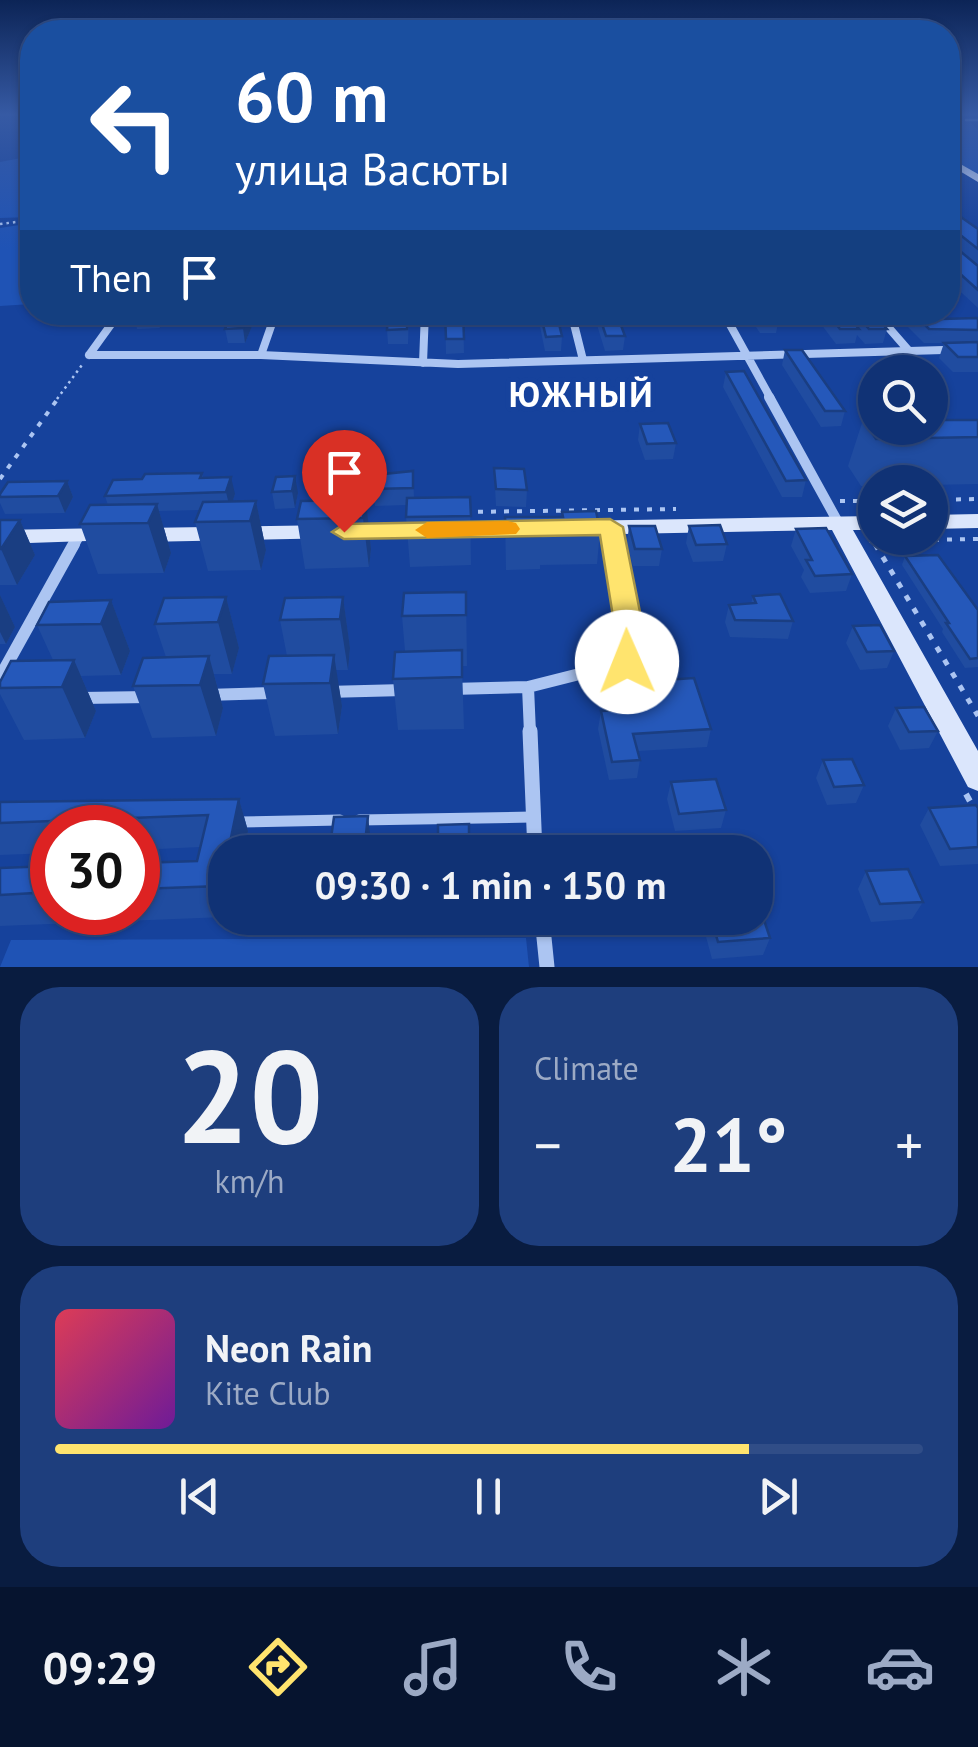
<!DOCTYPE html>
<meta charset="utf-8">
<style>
:root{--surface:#103275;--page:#1e3e7d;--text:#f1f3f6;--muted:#9caac5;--line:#304d87;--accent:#ffe46e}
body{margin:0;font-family:"PT Sans",sans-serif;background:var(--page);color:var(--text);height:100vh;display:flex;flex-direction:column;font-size:38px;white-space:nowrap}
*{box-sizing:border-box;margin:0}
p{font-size:32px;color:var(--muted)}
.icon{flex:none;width:55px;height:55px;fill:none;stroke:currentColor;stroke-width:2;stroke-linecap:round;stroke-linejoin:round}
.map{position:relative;height:967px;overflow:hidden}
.drawer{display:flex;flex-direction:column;gap:20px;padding:20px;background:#091c40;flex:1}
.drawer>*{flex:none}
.top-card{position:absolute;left:20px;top:20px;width:940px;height:305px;border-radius:40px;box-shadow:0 2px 8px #0004,0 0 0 2px var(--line);background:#1a4fa0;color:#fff;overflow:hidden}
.tools{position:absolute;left:858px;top:355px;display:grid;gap:20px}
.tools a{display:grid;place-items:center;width:90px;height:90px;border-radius:50%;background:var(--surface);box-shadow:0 2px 8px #0004,0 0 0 2px var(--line);font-size:50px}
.speed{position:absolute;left:30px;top:805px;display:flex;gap:20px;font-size:50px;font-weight:700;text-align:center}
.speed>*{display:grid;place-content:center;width:130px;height:130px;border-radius:50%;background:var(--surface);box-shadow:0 2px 8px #0004,0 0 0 2px var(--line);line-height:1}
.speed .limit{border:15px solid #d22;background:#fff;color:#111}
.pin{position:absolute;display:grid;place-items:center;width:85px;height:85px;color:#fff;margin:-102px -42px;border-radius:50% 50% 50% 0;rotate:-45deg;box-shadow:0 0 10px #0007}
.pin .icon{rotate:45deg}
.me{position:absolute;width:110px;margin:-55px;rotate:359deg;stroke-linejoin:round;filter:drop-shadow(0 0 8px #0008)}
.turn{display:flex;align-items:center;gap:35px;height:210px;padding:0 50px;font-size:45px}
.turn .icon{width:130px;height:130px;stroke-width:2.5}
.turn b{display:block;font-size:70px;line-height:85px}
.then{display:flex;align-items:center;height:95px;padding:0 50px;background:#0003;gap:20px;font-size:38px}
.big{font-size:75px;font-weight:700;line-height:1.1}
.drawer .tile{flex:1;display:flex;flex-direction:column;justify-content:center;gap:15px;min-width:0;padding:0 35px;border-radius:40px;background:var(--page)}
.drawer .dial{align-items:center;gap:0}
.dial b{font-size:130px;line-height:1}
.song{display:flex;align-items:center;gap:30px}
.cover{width:120px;height:120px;border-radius:15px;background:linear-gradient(135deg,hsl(350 70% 55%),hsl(280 70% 35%))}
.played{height:10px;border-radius:5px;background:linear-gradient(90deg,var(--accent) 80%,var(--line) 80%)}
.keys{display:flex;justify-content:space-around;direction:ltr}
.heat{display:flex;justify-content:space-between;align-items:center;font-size:55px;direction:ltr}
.drawer .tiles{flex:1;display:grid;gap:20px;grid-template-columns:1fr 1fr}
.tile:last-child{grid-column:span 2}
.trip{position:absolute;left:208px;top:835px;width:565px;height:100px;border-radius:40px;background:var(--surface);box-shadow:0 2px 8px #0004,0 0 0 2px var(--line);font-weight:700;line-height:100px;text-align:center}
.dock{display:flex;height:160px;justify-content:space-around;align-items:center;background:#06142f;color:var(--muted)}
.dock .icon{width:70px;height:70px}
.dock .on{color:var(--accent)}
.dock b{font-size:45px;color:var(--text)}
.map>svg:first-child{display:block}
.green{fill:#1f53b5}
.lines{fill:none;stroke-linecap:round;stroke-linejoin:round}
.stream{stroke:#9fbef5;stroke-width:2.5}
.path-far3{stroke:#acc5f2;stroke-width:2.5;stroke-dasharray:2.5 4;stroke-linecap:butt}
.path-far2{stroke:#acc5f2;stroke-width:4;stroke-dasharray:5 8;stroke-linecap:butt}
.path-far1{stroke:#acc5f2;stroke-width:5;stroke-dasharray:6 9;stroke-linecap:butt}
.path{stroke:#acc5f2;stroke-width:6;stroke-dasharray:8 11;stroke-linecap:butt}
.lane{stroke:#acc5f2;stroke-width:11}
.street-far3{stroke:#acc5f2;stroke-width:8}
.street-far2{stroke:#acc5f2;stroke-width:10}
.street-far1{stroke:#acc5f2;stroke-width:12}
.street{stroke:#acc5f2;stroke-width:15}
.secondary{fill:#dbe6fc;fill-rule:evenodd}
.wall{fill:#204ca0}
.shaded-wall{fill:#1a3e82}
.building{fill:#2558ba;stroke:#1a3e82;stroke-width:2.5}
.route{fill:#ffe46e;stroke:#a69448;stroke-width:2.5}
.slow{fill:#f59e0b}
.labels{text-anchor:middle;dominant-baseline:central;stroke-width:10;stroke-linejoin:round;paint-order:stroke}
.district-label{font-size:35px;font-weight:bold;letter-spacing:2.5px;fill:#fff;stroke:#16429c}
</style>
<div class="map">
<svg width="978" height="967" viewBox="0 0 978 967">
<rect width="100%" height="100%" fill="#16429c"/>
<!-- green -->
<path class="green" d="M948 116 967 119 978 130V176L948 157Z
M32 156V217L0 218V162Z
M32 223V304L0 306V228Z
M526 938 529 967H0L11 940Z"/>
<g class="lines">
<!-- stream -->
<path class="stream" d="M966 120H978"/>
<!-- path-far3 -->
<path class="path-far3" d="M0 224 32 220
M57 399 82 365"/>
<!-- path-far2 -->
<path class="path-far2" d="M0 479 59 397
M930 500 978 499
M840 501H875
M465 512 676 509
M869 541 978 539"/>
<!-- path-far1 -->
<path class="path-far1" d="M875 544 978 716"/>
<!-- path -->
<path class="path" d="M966 794 978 816"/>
<!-- lane -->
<path class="lane" d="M359 820 532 817
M239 822 340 820"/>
<!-- street-far3 -->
<path class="street-far3" d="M571 312 583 360
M723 312 771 399
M875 312 909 351
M89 355H261L458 364 978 349
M89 355 120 312
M261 355 276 312
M423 363 425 312"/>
<!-- street-far2 -->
<path class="street-far2" d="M769 397 839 524
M611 527 614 547
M73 547 79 536"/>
<!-- street-far1 -->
<path class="street-far1" d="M0 677 74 544
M528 687 530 733
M451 689 528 687 627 662 631 641 614 544
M326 692 404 690
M206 695 274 693
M81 698 149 697"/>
<!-- street -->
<path class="street" d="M530 731 535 852
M542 918 547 967"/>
<!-- secondary -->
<path class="secondary" d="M948 157 978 174V182L948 164Z
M978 514V528L930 529V515Z
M875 516V530H853L978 751V791L968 787 832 530 572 535 561 528 572 521Z
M533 522 544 529 541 534 142 542 131 535 142 528Z
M108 528 119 535 116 540 0 544V530Z"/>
</g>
<!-- wall -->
<path class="wall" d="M948 208 978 229V308L948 280Z
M135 312H168L160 328 137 329 133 315Z
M232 312H258L245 343H228L225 329Z
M309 312H334L331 324H311Z
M409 312 408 344H388L387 330Z
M445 312H463L464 353 446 354Z
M537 312H556L562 336 561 351H545Z
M593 312H616L625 336 623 350 605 351Z
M685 312H707L706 318H688Z
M746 312H775L779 319 776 333H760Z
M812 312H845L855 325 858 316 887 329 883 343 865 344 857 335 855 343 836 344Z
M893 312H934L941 319 978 318V372H953L939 358 944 343H924Z
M785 350 845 411 841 426 821 427 782 365Z
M726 372 806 480 802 497H782L723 387Z
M863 420H978V484L930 485V482H875V486H861L848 466Z
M640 424 676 443 673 459 645 460 638 440Z
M369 466 370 482 368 502H366L371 549 369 567 305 569 297 519 347 500 345 486Z
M494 468 527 490 526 507 496 506Z
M413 471 414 498 470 497 471 565 410 567 406 517 407 505 375 506 373 489Z
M202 473 203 478 235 494 232 502 256 501 266 550 261 570 208 571 195 522 200 510 159 511 171 553 164 573 98 574 80 524 108 505 105 496 142 479Z
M276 477 298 493 295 508 275 509 272 492Z
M67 481 73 497 65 513 5 514 0 503V494Z
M562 512 600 531 597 564 540 565V569L506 570 505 517H562Z
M0 520H20L35 555 17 585H0Z
M629 526 662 549 659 566H633L627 543Z
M689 526 727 544 723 561 693 562 686 543Z
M796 529 852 574 846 591 810 593 801 577 804 570 791 546Z
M905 556 978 610V667L965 668 942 632 943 629 902 565Z
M466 592 467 666H462L464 729 398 730 393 679 405 651 402 616Z
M0 595 15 627 6 644H0Z
M753 596 793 621 788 639 730 637 725 622 729 605 751 604Z
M226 597 239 648 232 674H214L223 708 216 736 152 738 133 686 166 657 155 624Z
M343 597 350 648 348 670H336L342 706 338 734 275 736 263 684 287 656 280 620Z
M111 600 130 651 121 675 81 676 96 711 85 738 24 740 0 694V682L53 660 37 625Z
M853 626 894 651 887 668 860 670 846 643Z
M635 682 711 729 707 747 638 751 640 760 637 778 609 780 598 729 601 711 634 709 632 700Z
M896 708 938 731 929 748 900 750 888 726Z
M823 760 864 785 856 803 827 805 816 778Z
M671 782 726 810 721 828 675 831 667 799Z
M239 799 248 831 244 852H225V917L0 926V868L52 866V912H138V863L197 861 200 847 138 850V828H52V853L0 855V802Z
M929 808H978V864L940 866 920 825Z
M866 871 923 902 912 919 871 922 858 889Z
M701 918H755L770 938 763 955 712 959Z"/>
<!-- shaded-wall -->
<path class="shaded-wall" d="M954 230 950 243H948V232Z
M157 312H168L160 328 156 313Z
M249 312H258L245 343 243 328Z
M369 466 370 482 368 502 367 485Z
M295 476 298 493 295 508 292 491Z
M231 477 235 494 230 509 226 492Z
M67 481 73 497 65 513 58 496Z
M366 500 371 549 369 567 363 518Z
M256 501 266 550 261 570 250 521Z
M157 504 171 553 164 573 148 523Z
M20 520 35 555 17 585 1 549Z
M0 595 15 627 6 644 0 632Z
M226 597 239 648 232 674 218 622Z
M343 597 350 648 348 670 340 619Z
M111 600 130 651 121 675 101 624Z
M334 655 342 706 338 734 330 683Z
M209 656 223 708 216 736 200 685Z
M74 660 96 711 85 738 62 687Z
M239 799 248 831 244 852H228Z
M368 816 370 834 369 852H364Z
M225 865V898L221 886Z"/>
<!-- building -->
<path class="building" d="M948 208 978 229V249L954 230 948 232Z
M948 241 978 266V290L948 263Z
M135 312H157L133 315Z
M232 312H249L243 328 225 329Z
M388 312H408L407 329 387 330Z
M445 312H463L464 339H446Z
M540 312H556L562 336 546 337Z
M598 312H616L625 336H606Z
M758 312H775L779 319H763Z
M827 312H845L859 329H840Z
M912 312H934L941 319 978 318V330L929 329Z
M858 316H876L887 329H869Z
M978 342V357H958L944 343Z
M785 350H802L845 411H825Z
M744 371 806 480 786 481 726 372Z
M863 420H875V428H930V420H978V437L876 439Z
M668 423 676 443 647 444 640 424Z
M348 466H369L367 485 345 486Z
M494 468 524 469 527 490 496 489Z
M413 471V488L373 489 374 475Z
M202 473 200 478 231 477 226 492 105 496 113 480 142 479 145 474Z
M295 476 292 491 272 492 276 477Z
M67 481 58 496 0 497V494L8 482Z
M470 497 471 516 406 517 407 498Z
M366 500 363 518 297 519 301 501Z
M256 501 250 521 195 522 203 502Z
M157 504 148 523 80 524 90 505Z
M596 511 600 531 541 532V536L506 537 505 517H563L562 512Z
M0 520H20L1 549H0Z
M720 525 727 544 696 545 689 526Z
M629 526H655L662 549H635Z
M826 528 852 574 815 576 806 560H812L796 529Z
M938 555 978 610V658L970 659 946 623H949L905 556Z
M466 592V615L402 616 404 593Z
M780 594 793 621 735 620 729 605 756 603 753 596Z
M226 597 218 622 155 624 164 598Z
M343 597 340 619 280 620 285 598Z
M111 600 101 624 37 625 49 602Z
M880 625 894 651 867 652 853 626Z
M462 650V677L393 679 395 652Z
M334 655 330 683 263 684 269 656Z
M209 656 200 685 133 686 143 658Z
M74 660 62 687 0 688V682L11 661Z
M694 678 711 729 633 734 640 760 612 762 601 711 642 709 635 682Z
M924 707 938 731 909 732 896 708Z
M852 759 864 785 834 787 823 760Z
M716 779 726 810 679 814 671 782Z
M239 799 228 852H225V865L221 886 138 889V863L197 861 208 815 0 823V802Z
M976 805 978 808V847L950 849 929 808Z
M368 816 364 852H329L334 817Z
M469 824V852H438V825Z
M620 836 624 852H571L569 839Z
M52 866V892L0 895V868Z
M908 869 923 902 880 904 866 871Z
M755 893 770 938 718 942 711 918H755Z"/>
<!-- sky -->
<linearGradient id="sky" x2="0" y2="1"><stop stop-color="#0c2456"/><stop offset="0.46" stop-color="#365aa4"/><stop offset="1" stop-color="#365aa4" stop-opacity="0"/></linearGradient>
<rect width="978" height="249" fill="url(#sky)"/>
<!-- route -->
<path class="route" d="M610 519 623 527 646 642 638 670 627 674 617 670 613 662 617 642 600 535 344 539 332 532 344 524Z"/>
<!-- slow -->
<path class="slow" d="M508 521 516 523 520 529 516 534 427 538 415 530 427 522Z"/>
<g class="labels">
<!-- district labels -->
<g class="district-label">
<text x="582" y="394">ЮЖНЫЙ</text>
</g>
</g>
</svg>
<div class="tools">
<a><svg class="icon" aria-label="search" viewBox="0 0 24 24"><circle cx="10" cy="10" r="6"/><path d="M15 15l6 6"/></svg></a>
<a><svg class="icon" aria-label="layers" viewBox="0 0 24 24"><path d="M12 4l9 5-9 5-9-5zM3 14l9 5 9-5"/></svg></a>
</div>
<div class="speed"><div class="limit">30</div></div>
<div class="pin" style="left:344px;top:532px;background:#d93025"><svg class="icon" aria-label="arrive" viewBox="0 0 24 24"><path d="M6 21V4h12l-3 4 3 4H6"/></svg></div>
<svg class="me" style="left:627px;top:662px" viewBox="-20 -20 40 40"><circle r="19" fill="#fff"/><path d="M0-13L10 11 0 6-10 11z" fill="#ffe46e"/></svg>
<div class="trip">09:30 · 1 min · 150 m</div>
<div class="top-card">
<div class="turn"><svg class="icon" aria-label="left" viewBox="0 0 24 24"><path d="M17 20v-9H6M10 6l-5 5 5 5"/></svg><div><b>60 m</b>улица Васюты</div></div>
<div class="then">Then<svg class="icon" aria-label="arrive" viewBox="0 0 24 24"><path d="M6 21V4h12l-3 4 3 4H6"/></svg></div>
</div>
</div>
<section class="drawer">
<div class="tiles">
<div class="tile dial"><b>20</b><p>km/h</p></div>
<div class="tile"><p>Climate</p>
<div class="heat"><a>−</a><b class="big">21°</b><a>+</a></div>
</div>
<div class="tile">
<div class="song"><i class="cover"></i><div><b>Neon Rain</b><p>Kite Club</p></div></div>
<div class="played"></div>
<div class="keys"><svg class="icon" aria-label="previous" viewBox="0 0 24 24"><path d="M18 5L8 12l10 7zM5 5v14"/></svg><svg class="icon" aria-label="pause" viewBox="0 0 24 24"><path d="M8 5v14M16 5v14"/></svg><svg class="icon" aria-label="next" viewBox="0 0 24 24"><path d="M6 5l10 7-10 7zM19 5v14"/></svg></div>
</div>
</div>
</section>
<nav class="dock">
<b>09:29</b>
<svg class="icon on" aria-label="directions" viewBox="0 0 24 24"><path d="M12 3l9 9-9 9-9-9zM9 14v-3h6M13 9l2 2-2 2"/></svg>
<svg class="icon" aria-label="music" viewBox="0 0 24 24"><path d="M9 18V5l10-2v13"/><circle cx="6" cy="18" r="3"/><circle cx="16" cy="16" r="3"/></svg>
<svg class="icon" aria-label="phone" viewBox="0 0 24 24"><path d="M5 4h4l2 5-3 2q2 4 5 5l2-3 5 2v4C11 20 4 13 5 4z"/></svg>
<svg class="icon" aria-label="climate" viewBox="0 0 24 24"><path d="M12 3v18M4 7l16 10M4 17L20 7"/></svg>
<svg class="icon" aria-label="car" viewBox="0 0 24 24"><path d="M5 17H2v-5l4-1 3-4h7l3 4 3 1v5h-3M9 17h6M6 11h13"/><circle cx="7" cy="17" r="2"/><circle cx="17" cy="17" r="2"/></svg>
</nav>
